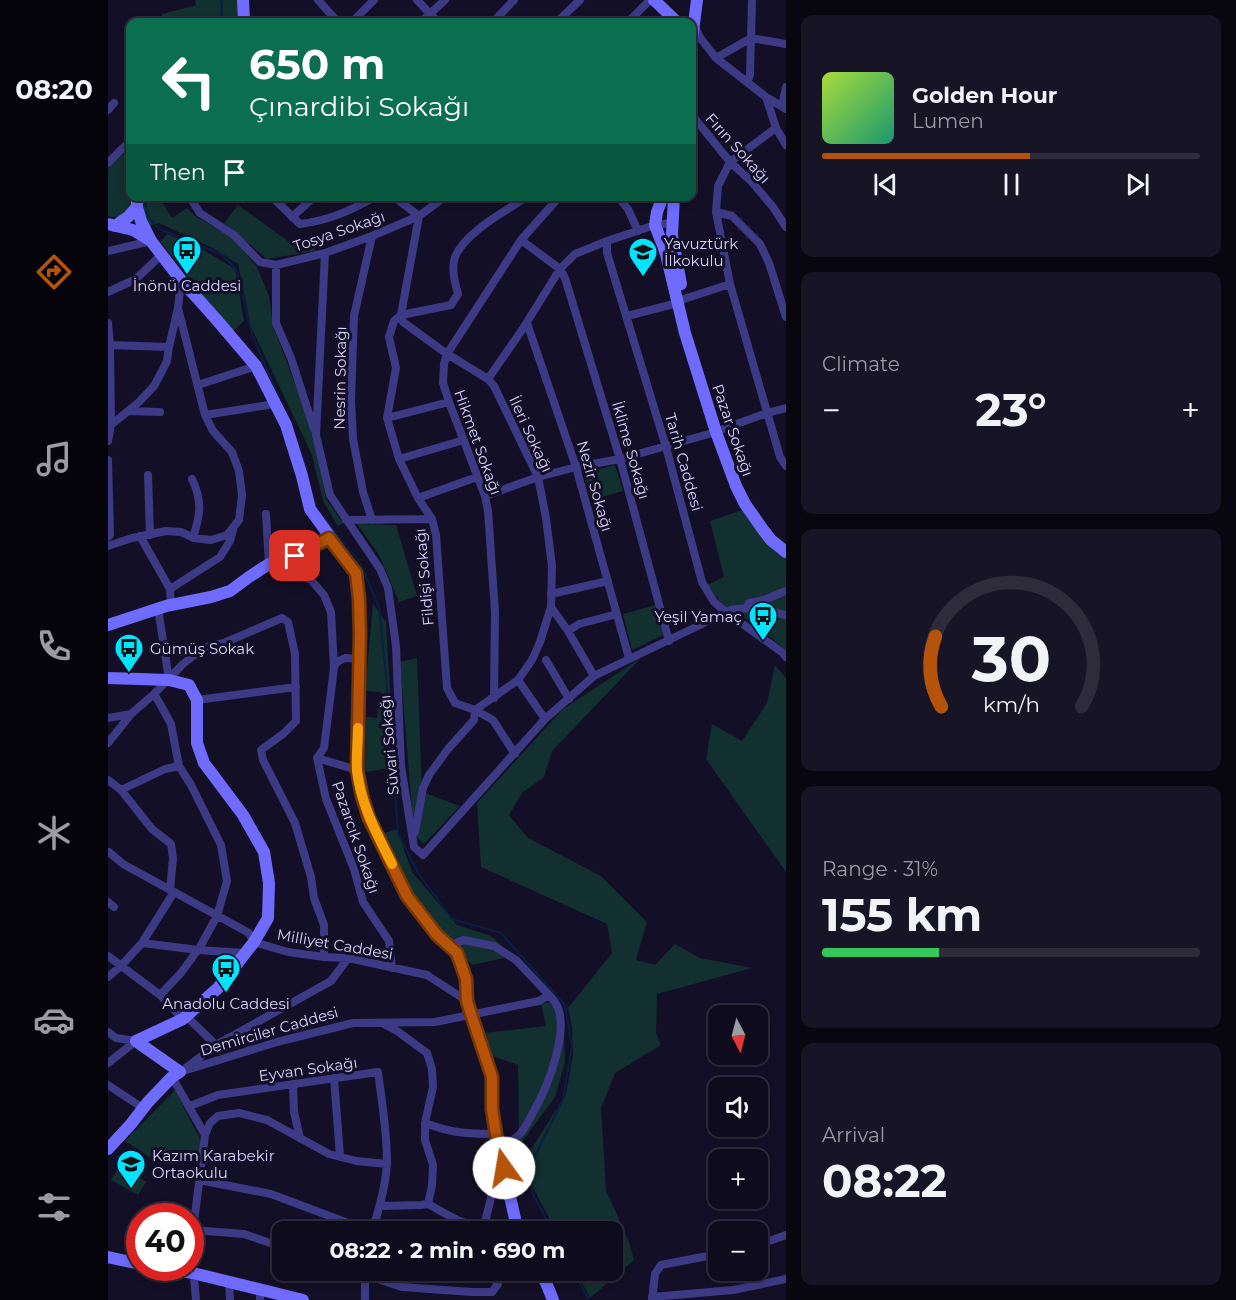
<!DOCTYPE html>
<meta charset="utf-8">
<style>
:root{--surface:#0e0b1c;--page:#171425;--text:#f1f3f6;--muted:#9b9ba3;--line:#2e2b3b;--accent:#b45309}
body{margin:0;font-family:Montserrat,sans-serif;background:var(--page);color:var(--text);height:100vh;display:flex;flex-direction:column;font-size:22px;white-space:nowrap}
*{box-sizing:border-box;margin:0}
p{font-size:20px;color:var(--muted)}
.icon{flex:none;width:33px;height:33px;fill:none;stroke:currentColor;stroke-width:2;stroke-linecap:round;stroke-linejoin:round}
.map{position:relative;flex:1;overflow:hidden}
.drawer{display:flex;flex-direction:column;gap:15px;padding:15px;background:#08060f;width:450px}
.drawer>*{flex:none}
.top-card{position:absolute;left:18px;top:18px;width:570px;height:183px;border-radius:12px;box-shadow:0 3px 9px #0003,0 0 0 2px var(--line);background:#0b6e4f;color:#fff;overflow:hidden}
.needle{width:39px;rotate:173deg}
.fabs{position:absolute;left:600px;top:1005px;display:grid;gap:12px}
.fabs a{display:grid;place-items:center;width:60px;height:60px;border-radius:12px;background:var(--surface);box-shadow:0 3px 9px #0003,0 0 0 2px var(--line);font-size:30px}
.speed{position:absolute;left:18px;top:1203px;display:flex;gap:12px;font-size:30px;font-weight:700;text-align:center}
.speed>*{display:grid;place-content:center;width:78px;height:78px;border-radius:50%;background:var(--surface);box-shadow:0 3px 9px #0003,0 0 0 2px var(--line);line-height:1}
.speed .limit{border:9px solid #d22;background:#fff;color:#111}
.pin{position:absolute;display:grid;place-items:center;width:51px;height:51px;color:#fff;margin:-26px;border-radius:12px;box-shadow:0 3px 9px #0006}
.me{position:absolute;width:66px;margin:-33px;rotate:347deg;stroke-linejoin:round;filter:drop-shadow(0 0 4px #0008)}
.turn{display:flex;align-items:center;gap:21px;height:126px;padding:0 24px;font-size:27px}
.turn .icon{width:78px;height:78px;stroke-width:2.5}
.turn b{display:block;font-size:42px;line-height:51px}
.then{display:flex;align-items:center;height:57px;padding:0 24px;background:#0003;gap:12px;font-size:22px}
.big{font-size:45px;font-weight:700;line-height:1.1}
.drawer .card{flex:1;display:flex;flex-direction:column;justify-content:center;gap:9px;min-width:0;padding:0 21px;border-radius:12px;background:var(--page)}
.drawer .dial{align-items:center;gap:0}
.dial svg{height:156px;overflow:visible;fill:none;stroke:var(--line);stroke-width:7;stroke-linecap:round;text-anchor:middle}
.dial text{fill:var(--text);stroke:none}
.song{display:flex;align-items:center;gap:18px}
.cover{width:72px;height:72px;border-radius:9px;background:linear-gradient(135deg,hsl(80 70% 55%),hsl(160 70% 35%))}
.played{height:6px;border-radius:3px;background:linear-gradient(90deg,var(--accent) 55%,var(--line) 55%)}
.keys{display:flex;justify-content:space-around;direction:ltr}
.heat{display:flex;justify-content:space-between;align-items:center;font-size:33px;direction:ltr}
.charge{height:9px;border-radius:4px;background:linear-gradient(90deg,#34c759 31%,var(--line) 0)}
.trip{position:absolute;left:164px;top:1221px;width:351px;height:60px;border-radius:12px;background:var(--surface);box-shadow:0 3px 9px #0003,0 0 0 2px var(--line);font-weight:700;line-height:60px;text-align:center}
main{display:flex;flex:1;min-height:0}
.menu{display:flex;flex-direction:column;width:108px;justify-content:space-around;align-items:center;background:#06040b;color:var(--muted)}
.menu .icon{width:42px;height:42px}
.menu .current{color:var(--accent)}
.menu b{font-size:27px;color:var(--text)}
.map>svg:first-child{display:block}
.green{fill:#12302f}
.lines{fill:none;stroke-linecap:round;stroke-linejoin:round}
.stream{stroke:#0a1f44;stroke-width:2}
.street{stroke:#3d3a85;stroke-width:8}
.secondary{stroke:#6f6bff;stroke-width:12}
.route-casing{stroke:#753606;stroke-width:15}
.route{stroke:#b45309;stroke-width:10}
.slow{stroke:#f59e0b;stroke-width:10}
.labels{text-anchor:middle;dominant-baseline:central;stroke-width:6;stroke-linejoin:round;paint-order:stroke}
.street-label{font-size:15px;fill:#d9d4ff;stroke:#130f26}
.poi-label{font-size:15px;fill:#d9d4ff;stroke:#130f26;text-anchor:start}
</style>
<main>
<nav class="menu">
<b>08:20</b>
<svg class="icon current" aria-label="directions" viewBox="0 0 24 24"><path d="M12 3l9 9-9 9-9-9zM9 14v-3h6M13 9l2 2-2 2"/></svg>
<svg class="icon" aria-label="music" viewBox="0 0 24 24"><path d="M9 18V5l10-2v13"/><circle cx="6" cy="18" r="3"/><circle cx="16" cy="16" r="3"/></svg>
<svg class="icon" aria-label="phone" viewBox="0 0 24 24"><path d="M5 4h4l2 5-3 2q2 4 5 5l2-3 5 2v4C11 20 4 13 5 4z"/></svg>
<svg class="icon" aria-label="climate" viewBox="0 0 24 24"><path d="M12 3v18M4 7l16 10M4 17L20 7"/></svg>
<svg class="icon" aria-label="car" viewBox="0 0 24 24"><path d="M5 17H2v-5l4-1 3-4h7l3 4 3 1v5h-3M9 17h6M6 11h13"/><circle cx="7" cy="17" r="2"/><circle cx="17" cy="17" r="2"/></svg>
<svg class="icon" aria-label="filters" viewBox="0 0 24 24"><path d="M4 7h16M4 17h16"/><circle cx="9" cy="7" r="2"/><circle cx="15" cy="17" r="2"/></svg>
</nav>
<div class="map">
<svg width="678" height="1300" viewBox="0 0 678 1300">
<rect width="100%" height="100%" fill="#130f26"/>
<!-- green -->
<path class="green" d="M87 0H130L132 22H54V14L88 5Z
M22 148V196L25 197 23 208C16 214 10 220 0 216V168Z
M33 197H51L64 218 79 208 87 216 126 239 149 267 161 296 165 326 205 431 218 499 235 523 230 526 215 501 204 455 143 327 130 264 105 248 51 223 42 226 38 217Z
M130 205 188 247 205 245 208 251 159 259 116 223Z
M59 234 87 245 127 269 136 321 124 332 101 307 53 242Z
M507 465 515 491 483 500 476 473Z
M634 510 678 558V651L650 626 615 605 599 585 616 577 602 521Z
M249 524 288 525 309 596 291 602 271 555Z
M265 604 278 622 284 722 283 768 257 772 258 717 269 718 273 692 257 691Z
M547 605 555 635 524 650 515 614Z
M309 658 314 792 352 806 316 844 306 835 292 662Z
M533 658 444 751 436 777 414 793 401 815 420 838 493 876 539 922 528 960 547 965 567 944 592 958 644 968 549 994 548 1033 553 1045 507 1073 493 1108 498 1190 521 1242 526 1260 482 1298 468 1271 504 1270V1232L448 1231 423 1184 422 1151 458 1094 465 1055 464 1028 460 1008 504 953 499 924 373 867 369 803 455 709Z
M667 665 678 678V872L598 759 604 724 634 741 659 703Z
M289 829 304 872 349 925 383 936 402 953 396 958 364 965 311 906 274 834Z
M446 1001 456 1030 457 1062 447 1097 411 1146 410 1065 382 1055 375 1033 438 1026 433 1004Z
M67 1090 92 1139 91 1162H49L17 1141Z
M22 1159 38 1168 33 1178 38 1182 30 1195 3 1180 11 1166 16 1169Z"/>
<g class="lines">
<!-- stream -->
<path class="stream" d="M113 0 114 5 113 22
M36 196 40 217 51 229 113 254 128 269 144 334 171 398
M190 444 198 467
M204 493 208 508
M212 513 252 563 271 607 279 686 290 833 310 873 344 919 393 933 457 1005 464 1046 455 1099 424 1162V1192L445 1232
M465 1270 481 1300"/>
<!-- street -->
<path class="street" d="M210 0 230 22
M309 0 330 22
M244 22 266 0
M313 22 337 0
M385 22 406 0
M449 22 472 0
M520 22 542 0
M586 26 593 39 608 58 658 97 678 109
M608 58 643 38 678 44
M639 82 642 75 644 0
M658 97 668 128 678 145
M674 106 678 87
M0 110 6 103
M584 115 622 162 643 181 665 207 678 227
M668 128 622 162 610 186 608 212 622 284 672 457 678 466
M0 163 22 141
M81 196 92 213 126 235 152 262 168 265 217 253 264 236 311 216 338 196
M163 196 192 224C223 220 241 211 269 196
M285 196 311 216 293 315 295 322 339 354 380 379 386 386 430 477 438 518 444 566 443 607 432 642 424 660 410 680 367 710
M509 196 520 209 530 231
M608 212 624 216 652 244 661 263 678 317
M184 217 207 196
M264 236 246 316 243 400 245 439 255 492 264 520
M413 240 452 269 457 278 512 459 561 641
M499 241V253L558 447 594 582 606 602 618 612 675 653 678 657
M0 251 43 241
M217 253 208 435 222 495 272 569 280 588 288 646 293 766 306 847 315 855 437 719 486 676 623 610C642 606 660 611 678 615
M168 265V323L183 358 206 429
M0 292 28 279 53 255
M519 316 570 303 576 299 622 284
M0 323 2 346 3 425
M419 323 468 467 521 658
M0 345 61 347
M380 379 414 330 452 269 467 254 499 241 547 225 563 223
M90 385 148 366
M21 411 52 412
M97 415 167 404
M279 418 341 402
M615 429 659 413 678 408
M0 441 3 425 31 402 46 386 53 373 59 361 61 347 70 308
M291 459 356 440
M0 460 2 535 0 537
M40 475 42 535
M84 479C95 502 92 515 85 538
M377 496 430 477 468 467 512 459 608 432
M310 498 369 477
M158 514 161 564 203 580 216 595 223 612 226 668 216 748 209 758 218 799 246 869 255 902 281 941 284 968
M238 520 324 519
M32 536 62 589 63 605
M0 546 24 538 58 531 73 532 86 538 103 540 119 535 131 520 134 495 131 471 124 452 105 431 97 415 70 308 73 280
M62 589 112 557 122 541 125 530
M443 594 500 581
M443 607 460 631 486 676
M50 608 61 680
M638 608 641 603 656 600 678 591
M460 631 471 624 509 614
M438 660 461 699
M226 667 229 662 237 658 252 659
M410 680 437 719
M46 694 52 704 63 724 71 766 83 785 113 845 119 881 109 916 92 947 73 973 52 995
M386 698 387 612 380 511 377 496 341 402 335 383 336 364 339 354 413 240 452 196
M89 700 188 687
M0 718 23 714
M0 743 23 714 46 694 75 664 85 656 99 647 116 643 174 618 180 622 187 654 188 721 175 734 153 750 155 760 187 823 203 877 206 898 216 925V957
M407 754 385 720 367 710 347 703 339 688 328 535 324 519 310 498 291 459 279 418 288 368 281 337 286 321 293 315 343 305 350 294C347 283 343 268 347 257 357 232 398 211 420 196
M209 758 249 770
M0 780 13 790 44 829 63 844 65 858 62 890
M13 790 57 769 71 766
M307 832 315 788 321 775 340 749 366 720 367 710
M1 852 15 864 141 933 146 942 180 952 216 957 240 958 319 975 359 1001
M0 902 6 907
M34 943 66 892
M0 956 52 995 75 1019
M0 977 13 966 34 943 90 950 137 953
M78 1016 108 1045
M0 1032 8 1038 28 1041
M0 1063 28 1041
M78 1068 108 1045 223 981 240 958
M72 1072 169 1042 245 1023 327 1022 431 1001 441 995 408 960 386 946 355 940 342 946
M64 1077 97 1135
M226 1078 232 1156
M185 1084 186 1112 192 1138
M0 1085 35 1108
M82 1106 110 1095 270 1072C274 1102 279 1132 279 1162 278 1185 271 1209 264 1232
M317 1123C343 1133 360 1134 388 1134L386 1186 376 1226 372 1232
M392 1147C398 1143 406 1140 411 1135 418 1128 421 1119 426 1111 439 1088 464 1027 447 1002 445 999 443 997 441 995
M91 1180 163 1194 264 1232
M320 1204C337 1213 356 1227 376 1226
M272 1206 312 1205 320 1204 324 1186 325 1165 317 1140V1123L325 1087 324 1069 319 1053 289 1031 276 1024
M85 1230 136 1234 174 1247
M650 1245 678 1235
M242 1270 294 1287 364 1292H384L390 1284 381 1270
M121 1282 122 1300
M152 1290V1300
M544 1297 625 1290 678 1279
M88 1300 83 1244 85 1230 97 1135 102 1123 110 1116 131 1113 159 1120 221 1154 248 1161 279 1164
M257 1300V1276
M544 1300 547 1274 553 1265 610 1254"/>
<!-- secondary -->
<path class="secondary" d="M135 0 136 22
M546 0 569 22
M584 39 589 0
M29 196V207L33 221 43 241 73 280 108 319 148 366 178 425 194 476 202 509 248 573 251 599 252 635 249 770 254 796 261 818 299 896 329 935 349 953 358 979 359 1001 363 1014 384 1077V1109L388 1134 410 1232
M555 196 549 212 547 225 558 254 577 333 608 432 628 486 637 504 656 531 663 540 678 552
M566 196 564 235 573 284
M0 224 25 230 43 241
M7 226 20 217 29 207
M0 625 58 606 103 597 122 591 141 577 161 564 187 556 221 538
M0 678 61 680 81 685 89 700V743L96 763 135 815 156 852 161 883 160 918 146 942 110 988 75 1019 28 1041
M0 1149 23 1124 40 1102 64 1077 72 1072 28 1041
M0 1257 32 1264
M54 1268 85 1273 195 1300
M431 1270 439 1285 445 1300"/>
</g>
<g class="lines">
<!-- route casing -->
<g class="route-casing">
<path id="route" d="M187 556 221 538 248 573 251 599 252 634 249 770 254 796 261 818 299 896 329 935 349 953 358 979 359 1001 363 1014 384 1077V1109L388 1134 396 1168"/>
</g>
<!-- route -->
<use href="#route" class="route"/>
<!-- slow -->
<path class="slow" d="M250 728C250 742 248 757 249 771 253 805 269 834 284 864"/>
</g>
<!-- icons -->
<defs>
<g id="bus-pin" transform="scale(1.5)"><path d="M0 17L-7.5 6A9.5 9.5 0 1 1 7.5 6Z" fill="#00e5ff" stroke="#130f26"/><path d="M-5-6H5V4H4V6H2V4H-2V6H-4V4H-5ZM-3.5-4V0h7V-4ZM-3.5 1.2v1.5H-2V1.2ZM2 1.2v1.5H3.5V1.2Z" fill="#111"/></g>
<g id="school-pin" transform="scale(1.5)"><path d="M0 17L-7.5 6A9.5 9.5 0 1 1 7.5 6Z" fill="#00e5ff" stroke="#130f26"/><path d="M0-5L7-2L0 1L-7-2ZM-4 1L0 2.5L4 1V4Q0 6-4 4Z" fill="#111"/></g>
</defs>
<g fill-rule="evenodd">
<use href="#bus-pin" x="79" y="250"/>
<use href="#school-pin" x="535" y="252"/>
<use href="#bus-pin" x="655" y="616"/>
<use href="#bus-pin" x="21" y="648"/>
<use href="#bus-pin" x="118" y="968"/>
<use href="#school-pin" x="23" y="1164"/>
</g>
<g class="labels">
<!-- street labels -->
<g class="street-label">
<text transform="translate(630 148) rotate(48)">Fırın Sokağı</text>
<text transform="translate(231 231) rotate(-19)">Tosya Sokağı</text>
<text transform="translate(232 378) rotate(-89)">Nesrin Sokağı</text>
<text transform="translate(625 430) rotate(71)">Pazar Sokağı</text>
<text transform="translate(423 434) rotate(65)">İleri Sokağı</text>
<text transform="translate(370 442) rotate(70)">Hikmet Sokağı</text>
<text transform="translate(523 450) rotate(74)">İklime Sokağı</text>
<text transform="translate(576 462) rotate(74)">Tarih Caddesi</text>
<text transform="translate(487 486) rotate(74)">Nezir Sokağı</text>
<text transform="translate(316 577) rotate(-95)">Fildişi Sokağı</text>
<text transform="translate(281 745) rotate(-95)">Süvari Sokağı</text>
<text transform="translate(248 837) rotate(71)">Pazarcık Sokağı</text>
<text transform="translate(227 944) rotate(10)">Milliyet Caddesi</text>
<text transform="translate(161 1031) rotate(-16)">Demirciler Caddesi</text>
<text transform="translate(200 1069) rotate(-8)">Eyvan Sokağı</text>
</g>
<!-- poi labels -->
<g class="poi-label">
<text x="556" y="243">Yavuztürk<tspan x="556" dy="17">İlkokulu</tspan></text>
<text x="79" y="285" text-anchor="middle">İnönü Caddesi</text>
<text x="634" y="616" text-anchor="end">Yeşil Yamaç</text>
<text x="42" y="648">Gümüş Sokak</text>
<text x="118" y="1003" text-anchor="middle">Anadolu Caddesi</text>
<text x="44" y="1155">Kazım Karabekir<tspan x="44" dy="17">Ortaokulu</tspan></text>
</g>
</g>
</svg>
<div class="fabs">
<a><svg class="needle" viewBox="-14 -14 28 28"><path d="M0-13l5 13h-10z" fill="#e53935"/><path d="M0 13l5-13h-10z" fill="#9b9ba3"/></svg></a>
<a><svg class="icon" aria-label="sound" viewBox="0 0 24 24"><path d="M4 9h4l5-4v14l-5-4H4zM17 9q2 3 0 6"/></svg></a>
<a>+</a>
<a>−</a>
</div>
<div class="speed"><div class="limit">40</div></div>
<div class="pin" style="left:187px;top:556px;background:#d93025"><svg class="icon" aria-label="arrive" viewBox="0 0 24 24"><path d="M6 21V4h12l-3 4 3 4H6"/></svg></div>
<svg class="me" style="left:396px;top:1168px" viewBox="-20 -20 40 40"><circle r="19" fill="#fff"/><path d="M0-13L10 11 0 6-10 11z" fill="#b45309"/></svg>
<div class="trip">08:22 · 2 min · 690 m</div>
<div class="top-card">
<div class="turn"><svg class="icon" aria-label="left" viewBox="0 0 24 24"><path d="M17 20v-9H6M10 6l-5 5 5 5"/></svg><div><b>650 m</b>Çınardibi Sokağı</div></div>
<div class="then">Then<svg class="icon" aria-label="arrive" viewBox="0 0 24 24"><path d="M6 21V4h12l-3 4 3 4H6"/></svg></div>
</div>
</div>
<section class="drawer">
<div class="card">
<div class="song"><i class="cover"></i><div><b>Golden Hour</b><p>Lumen</p></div></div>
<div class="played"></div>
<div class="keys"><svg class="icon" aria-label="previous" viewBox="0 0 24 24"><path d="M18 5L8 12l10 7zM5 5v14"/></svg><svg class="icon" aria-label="pause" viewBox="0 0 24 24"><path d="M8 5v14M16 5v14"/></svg><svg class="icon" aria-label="next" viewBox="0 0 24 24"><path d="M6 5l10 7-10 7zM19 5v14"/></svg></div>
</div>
<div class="card"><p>Climate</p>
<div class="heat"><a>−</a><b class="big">23°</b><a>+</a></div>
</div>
<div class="card dial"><svg viewBox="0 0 100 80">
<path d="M14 69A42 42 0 1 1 86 69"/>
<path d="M14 69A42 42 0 0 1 11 33" stroke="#b45309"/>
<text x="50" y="56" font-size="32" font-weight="700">30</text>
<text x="50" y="72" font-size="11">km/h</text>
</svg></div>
<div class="card"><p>Range · 31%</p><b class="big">155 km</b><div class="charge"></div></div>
<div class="card"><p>Arrival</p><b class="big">08:22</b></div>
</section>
</main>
